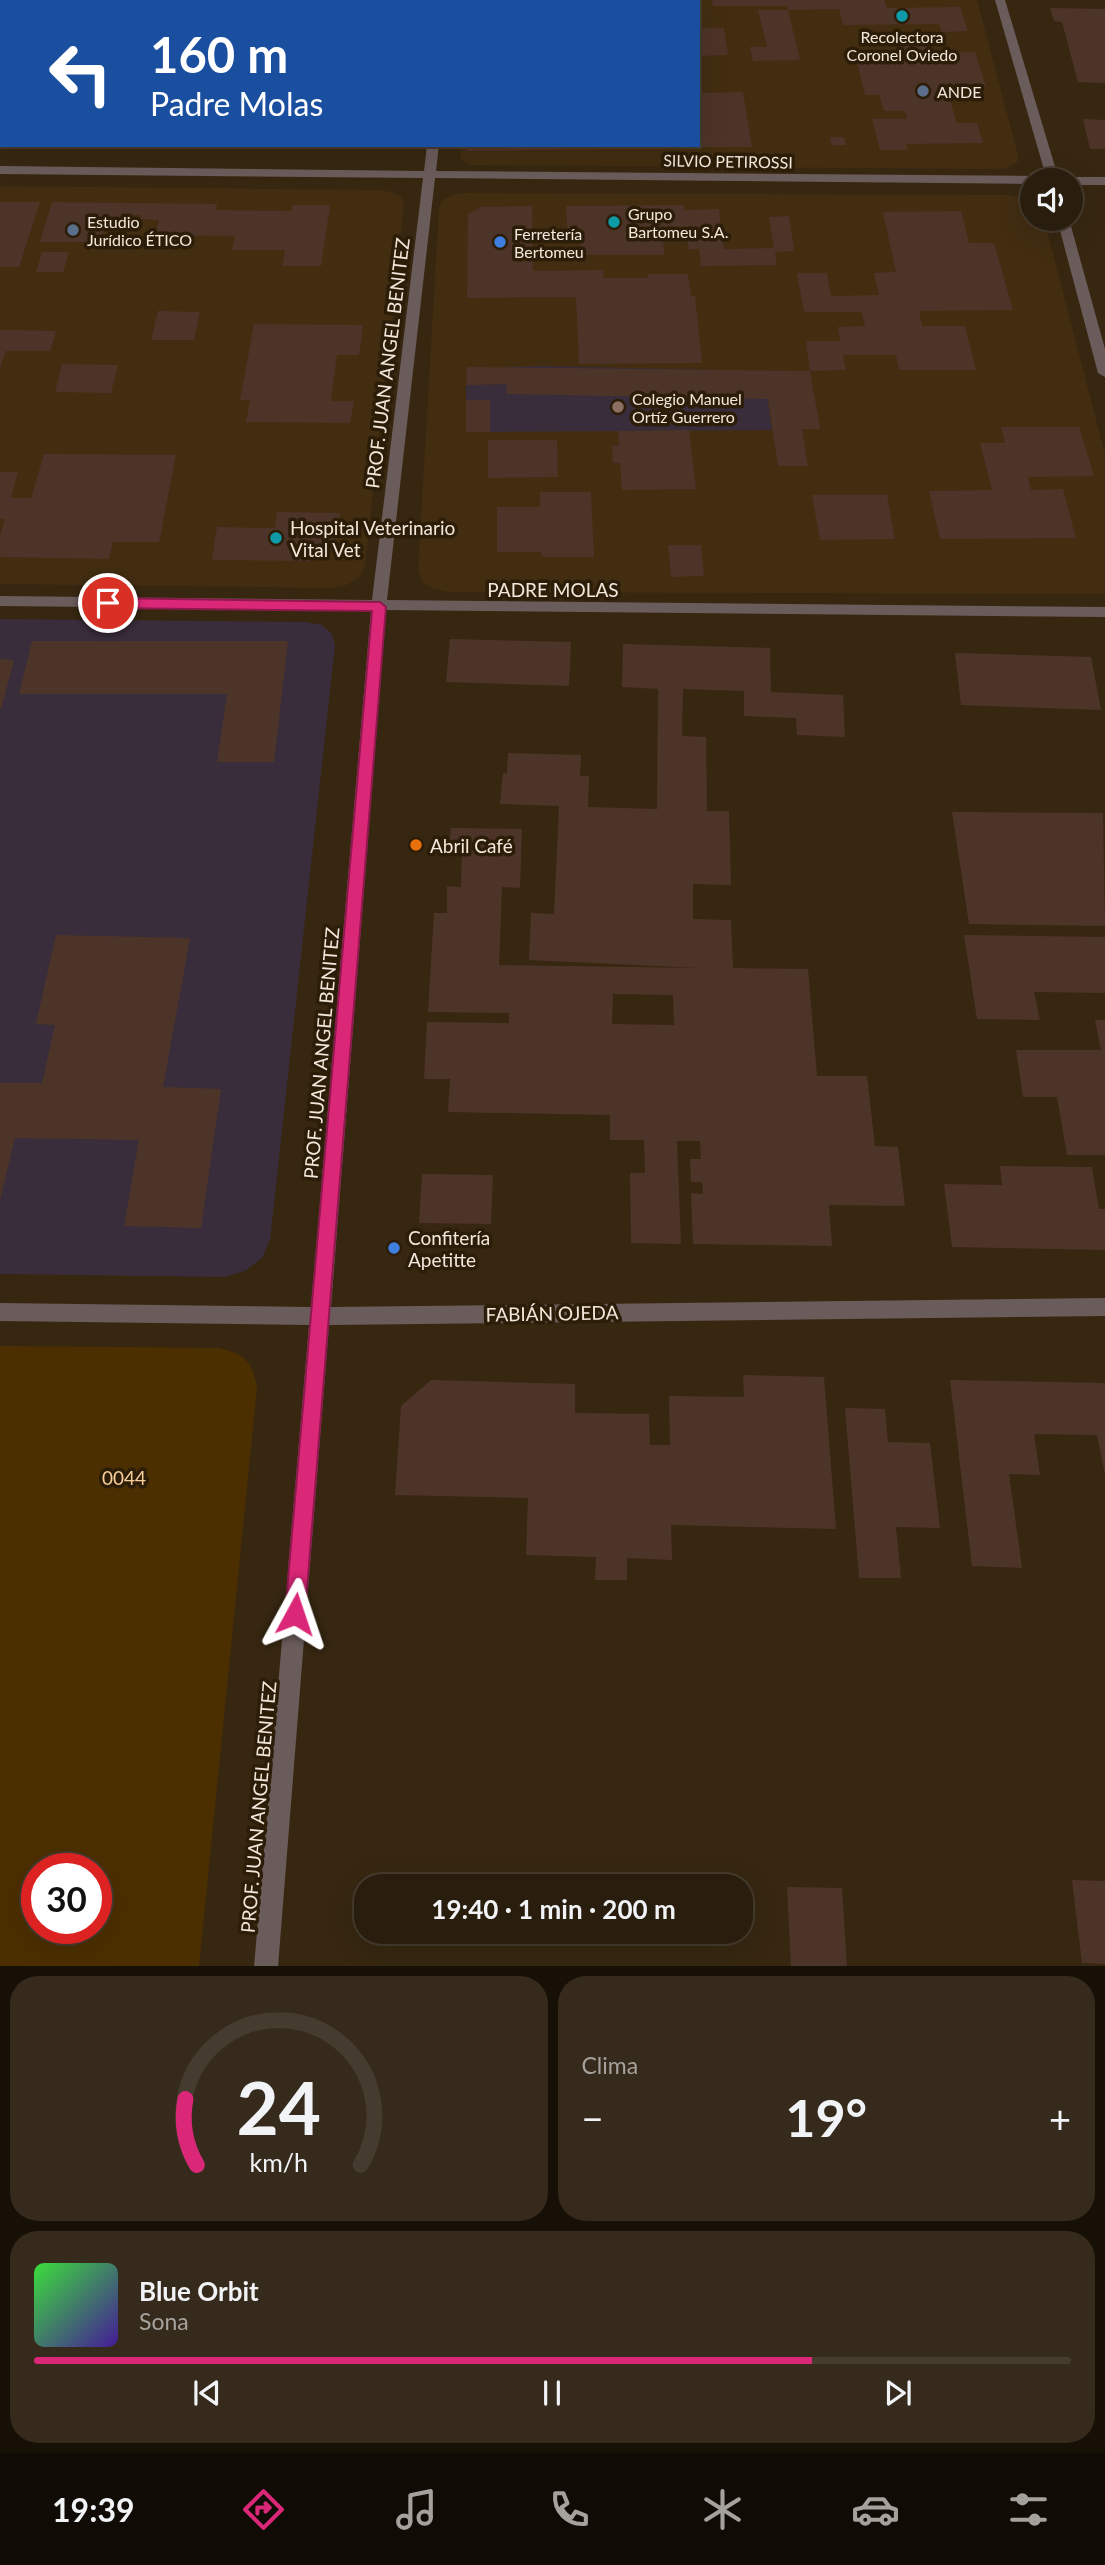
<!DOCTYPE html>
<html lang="es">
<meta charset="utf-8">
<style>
:root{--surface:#291d0d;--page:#352a1b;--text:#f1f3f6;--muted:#a5a29d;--line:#453b2e;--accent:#db2777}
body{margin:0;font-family:Lato,sans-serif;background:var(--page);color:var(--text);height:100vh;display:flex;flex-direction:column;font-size:26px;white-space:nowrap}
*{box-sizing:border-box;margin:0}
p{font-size:23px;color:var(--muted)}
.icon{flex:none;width:38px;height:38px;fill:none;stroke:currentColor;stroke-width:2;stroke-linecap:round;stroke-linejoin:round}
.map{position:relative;height:1966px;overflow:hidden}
.sheet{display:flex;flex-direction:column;gap:10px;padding:10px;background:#171007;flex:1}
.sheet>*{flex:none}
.hud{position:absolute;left:0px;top:0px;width:700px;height:147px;box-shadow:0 7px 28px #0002,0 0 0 2px var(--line);background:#1a4fa0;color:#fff;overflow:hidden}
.fabs{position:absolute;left:1020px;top:168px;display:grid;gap:14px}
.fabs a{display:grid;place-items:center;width:63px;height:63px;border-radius:50%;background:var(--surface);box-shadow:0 7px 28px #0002,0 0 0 2px var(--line);font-size:35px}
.speed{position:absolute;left:21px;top:1853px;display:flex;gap:14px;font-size:35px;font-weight:700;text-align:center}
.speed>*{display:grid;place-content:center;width:91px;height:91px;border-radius:50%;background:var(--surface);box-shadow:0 7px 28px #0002,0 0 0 2px var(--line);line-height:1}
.speed .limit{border:10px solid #d22;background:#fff;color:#111}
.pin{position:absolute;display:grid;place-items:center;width:60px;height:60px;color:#fff;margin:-30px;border:4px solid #fff;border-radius:50%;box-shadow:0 2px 7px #0007}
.me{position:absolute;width:77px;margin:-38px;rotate:5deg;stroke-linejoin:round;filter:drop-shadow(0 0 5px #0008)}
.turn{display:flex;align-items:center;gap:24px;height:147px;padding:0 35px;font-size:32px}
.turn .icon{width:91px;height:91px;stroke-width:2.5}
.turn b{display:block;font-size:49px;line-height:60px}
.big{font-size:52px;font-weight:700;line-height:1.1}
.sheet .card{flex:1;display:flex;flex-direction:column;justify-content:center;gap:10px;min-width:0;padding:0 24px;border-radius:28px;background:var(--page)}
.sheet .dial{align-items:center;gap:0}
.dial svg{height:182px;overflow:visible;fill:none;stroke:var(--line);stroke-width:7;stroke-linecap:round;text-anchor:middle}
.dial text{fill:var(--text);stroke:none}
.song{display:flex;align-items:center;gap:21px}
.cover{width:84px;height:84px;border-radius:10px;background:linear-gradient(135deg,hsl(120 70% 55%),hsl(260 70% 35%))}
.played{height:7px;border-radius:4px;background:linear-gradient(90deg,var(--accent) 75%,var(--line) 75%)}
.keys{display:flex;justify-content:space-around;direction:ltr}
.heat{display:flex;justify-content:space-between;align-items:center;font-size:38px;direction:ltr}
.sheet .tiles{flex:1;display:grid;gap:10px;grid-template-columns:1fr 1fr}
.card:last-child{grid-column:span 2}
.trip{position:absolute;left:354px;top:1874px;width:399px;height:70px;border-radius:28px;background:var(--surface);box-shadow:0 7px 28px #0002,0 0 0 2px var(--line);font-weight:700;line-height:70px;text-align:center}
.dock{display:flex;height:112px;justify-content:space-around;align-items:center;background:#100c05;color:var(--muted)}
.dock .icon{width:49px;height:49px}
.dock .selected{color:var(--accent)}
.dock b{font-size:32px;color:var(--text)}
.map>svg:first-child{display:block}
.built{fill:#422d11}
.education{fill:#392d3b}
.green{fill:#4c2f00;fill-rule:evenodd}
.building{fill:#4d3428;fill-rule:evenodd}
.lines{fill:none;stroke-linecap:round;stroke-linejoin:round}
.minor{fill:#6a5c5b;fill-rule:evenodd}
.route{fill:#db2777;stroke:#8e194d;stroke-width:2}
.culture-dot{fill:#0f9aa8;stroke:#2c1d08;stroke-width:2.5}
.service-dot{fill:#5c6f8a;stroke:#2c1d08;stroke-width:2.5}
.shop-dot{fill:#3f7fe0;stroke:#2c1d08;stroke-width:2.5}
.education-dot{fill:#8d6e63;stroke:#2c1d08;stroke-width:2.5}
.food-dot{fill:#e8710a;stroke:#2c1d08;stroke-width:2.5}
.labels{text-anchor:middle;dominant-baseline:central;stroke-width:7;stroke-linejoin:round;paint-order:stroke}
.far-poi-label{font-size:16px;fill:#f2e7db;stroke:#2c1d08;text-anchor:start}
.far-street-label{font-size:16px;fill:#f2e7db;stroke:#2c1d08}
.street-label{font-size:19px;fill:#f2e7db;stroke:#2c1d08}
.poi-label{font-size:19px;fill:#f2e7db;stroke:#2c1d08;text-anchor:start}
.park-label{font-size:19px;fill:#f7cd99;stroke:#2c1d08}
</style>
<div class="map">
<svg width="1105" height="1967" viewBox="0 0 1105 1967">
<rect width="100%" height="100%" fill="#372711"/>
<!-- built -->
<path class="built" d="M467 0H977L1018 155 1017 162 1009 167 996 169 470 165 461 160 459 145H698V2Z
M0 186 379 190 392 192 401 197 404 204 365 567 359 577 347 585 331 588 0 584Z
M465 193 1011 195 1032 200V219H1044L1105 454V594L448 592 433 589 422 581 418 571 439 208 443 200 452 195Z"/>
<!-- education -->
<path class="education" d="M542 366 764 371 772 430 466 432V385L506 384V367Z
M0 619 306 622 322 625 332 634 335 645 270 1240 262 1258 245 1271 224 1277 0 1274Z"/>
<!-- green -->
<path class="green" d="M0 1346 219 1348C246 1355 252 1361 257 1388L199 1966H0ZM37 1869H96V1928H37Z"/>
<!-- building -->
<path class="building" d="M712 0H884L887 8 960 7 968 31 942 32 939 24 843 25 839 9 788 10 800 60 753 61 750 47H767L758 10H788L787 6H713Z
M1050 8 1105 9V83L1078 82 1062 22 1054 21Z
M698 28H724L728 55 698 56Z
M900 46H928L930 53 975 52 986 87 946 88 957 123H977L983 143 906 144 908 150H880L872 119H907L905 111H884L879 95H865L855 54H902Z
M743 92 752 147H698V93Z
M1083 119 1105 120V149H1090Z
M830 137H844L846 145H832Z
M467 145H680V148L467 151Z
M0 202H40L19 267H0Z
M52 202 217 204 216 210 291 211 293 205H330L321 266H282L285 250H232L235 236 155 235 159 220 140 219 141 215H127L126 219H107L100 242H40Z
M684 205V210L719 209 724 249 774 248 769 217 789 216 794 251 775 252 777 265 701 266 699 249H689L687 238H663L664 255H581L580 238H568L566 206Z
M532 206 533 271 603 270V278H647L648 274H688L691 296H695L702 363 579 364 576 297 467 298 468 214 481 207Z
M961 211 969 243H994L1013 310 919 311 922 326H965L976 370H899L896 355H843L846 370 810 371 820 429H802L808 466H778L768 399 506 394 507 384 466 385 467 367 810 371 806 341H840L838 327 865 326 862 312H804L797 273H827L831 296 879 295 874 273 896 272 883 212Z
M42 252H69L63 272H36Z
M158 311 200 312 194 340H151Z
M254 324 363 325 359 355H337L331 401H354L350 423 246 422 250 400H240Z
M0 330H12L56 331 50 351H6L0 368Z
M62 364 118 365 111 393 55 392Z
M466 400H490V432H466Z
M1001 427H1079L1094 476 1028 477 1031 490 1063 489 1076 538 940 539 929 491 992 490 980 443H1005Z
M689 430 696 489 622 490 620 463H613L612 446H619L618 431Z
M488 440H557L558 477 488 478Z
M44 454 176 455 159 542H113L109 559 0 557V535L5 519H0V472H18L11 498H31Z
M540 492H591L594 557H542L541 552H497V507H540Z
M812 495H887L895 539 820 540Z
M277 512 340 513 336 548 312 561 212 560 217 527 275 528Z
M668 545H701L704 576 671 577Z
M450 639 571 642 569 686 446 682Z
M32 641H288L274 762H217L227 694H19Z
M623 644 770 648 771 692 843 695 845 737 797 735 796 718 744 716V691L683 689 682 736 706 737 707 811H729L731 885 693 884V919L731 920 733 968 808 969 817 1076H867L875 1146 898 1147 905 1206 829 1205 832 1246 693 1244 691 1193 703 1194 702 1182H691L690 1159H701L700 1141H677L681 1244 631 1243 630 1173H645L644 1140H610V1115L448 1112 450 1079H424L427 1022 509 1023V1013L428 1012 434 913H447V886L461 887 462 850 449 849 451 828 522 829 520 888 502 887 499 965 699 968 529 960 531 913 554 914 559 806 500 804 503 773H507L508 753 581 755 580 776H589L588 807 657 809 658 689 622 687ZM613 994 673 995 674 1025 612 1024Z
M955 653 1091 657 1101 710 961 705Z
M0 659 14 660 1 709H0Z
M952 812 1103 813 1105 926 969 924Z
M56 935 190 938 163 1087 221 1089 201 1228 124 1226 139 1140 15 1138 0 1200V1083H42L55 1025 36 1024Z
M964 935 1105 937V993L1034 992 1040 1020 977 1019Z
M1095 1020H1105V1155H1067L1057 1097H1023L1016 1050H1101Z
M1000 1166 1092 1167 1099 1209H1105V1250L952 1247 944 1184 1002 1185Z
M422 1174 493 1175 491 1224 419 1223Z
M743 1375 824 1377 836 1529 671 1525 672 1560 627 1558V1580H595L596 1557 526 1555 528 1498 395 1495 401 1406 431 1380 575 1384V1413L649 1414 650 1445H670L669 1396 744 1397Z
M950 1380 1105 1383V1474L1097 1435 1034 1434 1040 1475 1009 1474 1022 1568 972 1566Z
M845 1408 885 1409 888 1442 930 1443 940 1528 896 1527 901 1578H859Z
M1072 1880 1105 1881V1964L1082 1963Z
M787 1887 842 1888 847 1967H791Z"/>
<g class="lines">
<!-- minor -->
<path class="minor" d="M444 0H454V2H444Z
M995 0H1005L1059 180H1047Z
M427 145H439L436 171 1036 176 1042 180H1032V184L435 178 387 600 1105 607V617L386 610 331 1307 1105 1298V1316L329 1325 278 1967H254L309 1325 0 1321V1303L311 1307 371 610 0 606V596L372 600 423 178 0 174V166L424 171Z
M1071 177H1105V185H1071V180H1066Z
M1057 219H1069L1105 349V377L1098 373Z"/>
</g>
<!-- route -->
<path class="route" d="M108 598 380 602 386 607 305 1614 302 1621 295 1624 288 1621 285 1614 372 611 108 608 102 603Z"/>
<!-- markers -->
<g class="culture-dot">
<circle cx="902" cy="16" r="7"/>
<circle cx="614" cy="222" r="7"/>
<circle cx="276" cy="538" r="7"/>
</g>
<g class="service-dot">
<circle cx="923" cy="91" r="7"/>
<circle cx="73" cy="230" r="7"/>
</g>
<g class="shop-dot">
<circle cx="500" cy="242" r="7"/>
<circle cx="394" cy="1248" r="7"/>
</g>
<circle class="education-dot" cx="618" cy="407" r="7"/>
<circle class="food-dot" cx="416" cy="845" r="7"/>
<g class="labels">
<!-- far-poi labels -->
<g class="far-poi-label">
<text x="902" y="36" text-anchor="middle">Recolectora<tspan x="902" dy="18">Coronel Oviedo</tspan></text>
<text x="937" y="91">ANDE</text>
<text x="628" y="213">Grupo<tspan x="628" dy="18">Bartomeu S.A.</tspan></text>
<text x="87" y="221">Estudio<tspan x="87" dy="18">Jurídico ÉTICO</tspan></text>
<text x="514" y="233">Ferretería<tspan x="514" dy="18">Bertomeu</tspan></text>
<text x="632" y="398">Colegio Manuel<tspan x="632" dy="18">Ortíz Guerrero</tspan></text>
</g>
<!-- far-street labels -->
<g class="far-street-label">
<text transform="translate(728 161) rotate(1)">SILVIO PETIROSSI</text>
</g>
<!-- street labels -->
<g class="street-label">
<text transform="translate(387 363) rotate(-83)">PROF. JUAN ANGEL BENITEZ</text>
<text x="553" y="589">PADRE MOLAS</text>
<text transform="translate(321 1053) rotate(-85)">PROF. JUAN ANGEL BENITEZ</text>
<text transform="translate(552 1313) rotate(-1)">FABIÁN OJEDA</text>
<text transform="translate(258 1807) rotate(-85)">PROF. JUAN ANGEL BENITEZ</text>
</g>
<!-- poi labels -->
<g class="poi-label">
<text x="290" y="527">Hospital Veterinario<tspan x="290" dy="22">Vital Vet</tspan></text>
<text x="430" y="845">Abril Café</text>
<text x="408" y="1237">Confitería<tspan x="408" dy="22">Apetitte</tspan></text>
</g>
<!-- park labels -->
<g class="park-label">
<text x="124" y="1477">0044</text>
</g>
</g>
</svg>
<div class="fabs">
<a><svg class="icon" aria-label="sound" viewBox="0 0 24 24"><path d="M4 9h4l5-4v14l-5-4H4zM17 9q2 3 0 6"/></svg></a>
</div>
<div class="speed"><div class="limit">30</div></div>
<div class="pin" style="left:108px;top:603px;background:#d93025"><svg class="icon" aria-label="arrive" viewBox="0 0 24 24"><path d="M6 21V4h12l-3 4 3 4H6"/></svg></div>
<svg class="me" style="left:295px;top:1614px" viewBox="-20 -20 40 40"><path d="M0-17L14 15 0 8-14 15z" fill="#db2777" stroke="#fff" stroke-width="4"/></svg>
<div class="trip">19:40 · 1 min · 200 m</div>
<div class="hud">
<div class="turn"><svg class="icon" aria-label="left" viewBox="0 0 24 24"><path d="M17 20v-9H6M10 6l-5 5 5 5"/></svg><div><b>160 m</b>Padre Molas</div></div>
</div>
</div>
<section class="sheet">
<div class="tiles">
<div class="card dial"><svg viewBox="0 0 100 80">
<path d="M14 69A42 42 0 1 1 86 69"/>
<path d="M14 69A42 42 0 0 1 9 40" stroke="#db2777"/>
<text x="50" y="56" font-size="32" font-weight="700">24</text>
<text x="50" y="72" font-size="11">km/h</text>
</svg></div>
<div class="card"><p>Clima</p>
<div class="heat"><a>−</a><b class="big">19°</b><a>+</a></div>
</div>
<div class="card">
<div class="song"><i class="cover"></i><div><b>Blue Orbit</b><p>Sona</p></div></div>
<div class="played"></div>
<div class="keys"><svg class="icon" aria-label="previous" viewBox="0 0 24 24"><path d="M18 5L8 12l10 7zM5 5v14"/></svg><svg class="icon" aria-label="pause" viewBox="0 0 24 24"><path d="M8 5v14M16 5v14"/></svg><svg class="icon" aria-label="next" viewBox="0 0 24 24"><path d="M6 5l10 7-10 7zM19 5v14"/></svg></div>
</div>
</div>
</section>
<nav class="dock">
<b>19:39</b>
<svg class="icon selected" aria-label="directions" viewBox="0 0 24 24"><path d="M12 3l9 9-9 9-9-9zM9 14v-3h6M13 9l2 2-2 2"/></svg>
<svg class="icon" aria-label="music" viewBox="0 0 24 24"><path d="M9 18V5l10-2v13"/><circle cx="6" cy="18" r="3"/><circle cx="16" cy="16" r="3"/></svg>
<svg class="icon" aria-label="phone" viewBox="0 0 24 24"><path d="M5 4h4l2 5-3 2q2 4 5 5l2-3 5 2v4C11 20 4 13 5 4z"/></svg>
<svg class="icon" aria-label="climate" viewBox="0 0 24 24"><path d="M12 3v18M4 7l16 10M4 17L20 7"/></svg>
<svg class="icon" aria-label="car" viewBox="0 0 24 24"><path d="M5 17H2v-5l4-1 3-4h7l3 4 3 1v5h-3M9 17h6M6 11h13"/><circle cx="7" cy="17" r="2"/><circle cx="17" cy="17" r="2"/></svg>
<svg class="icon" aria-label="filters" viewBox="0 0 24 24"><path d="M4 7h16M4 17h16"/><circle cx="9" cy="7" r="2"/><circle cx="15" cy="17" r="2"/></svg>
</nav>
